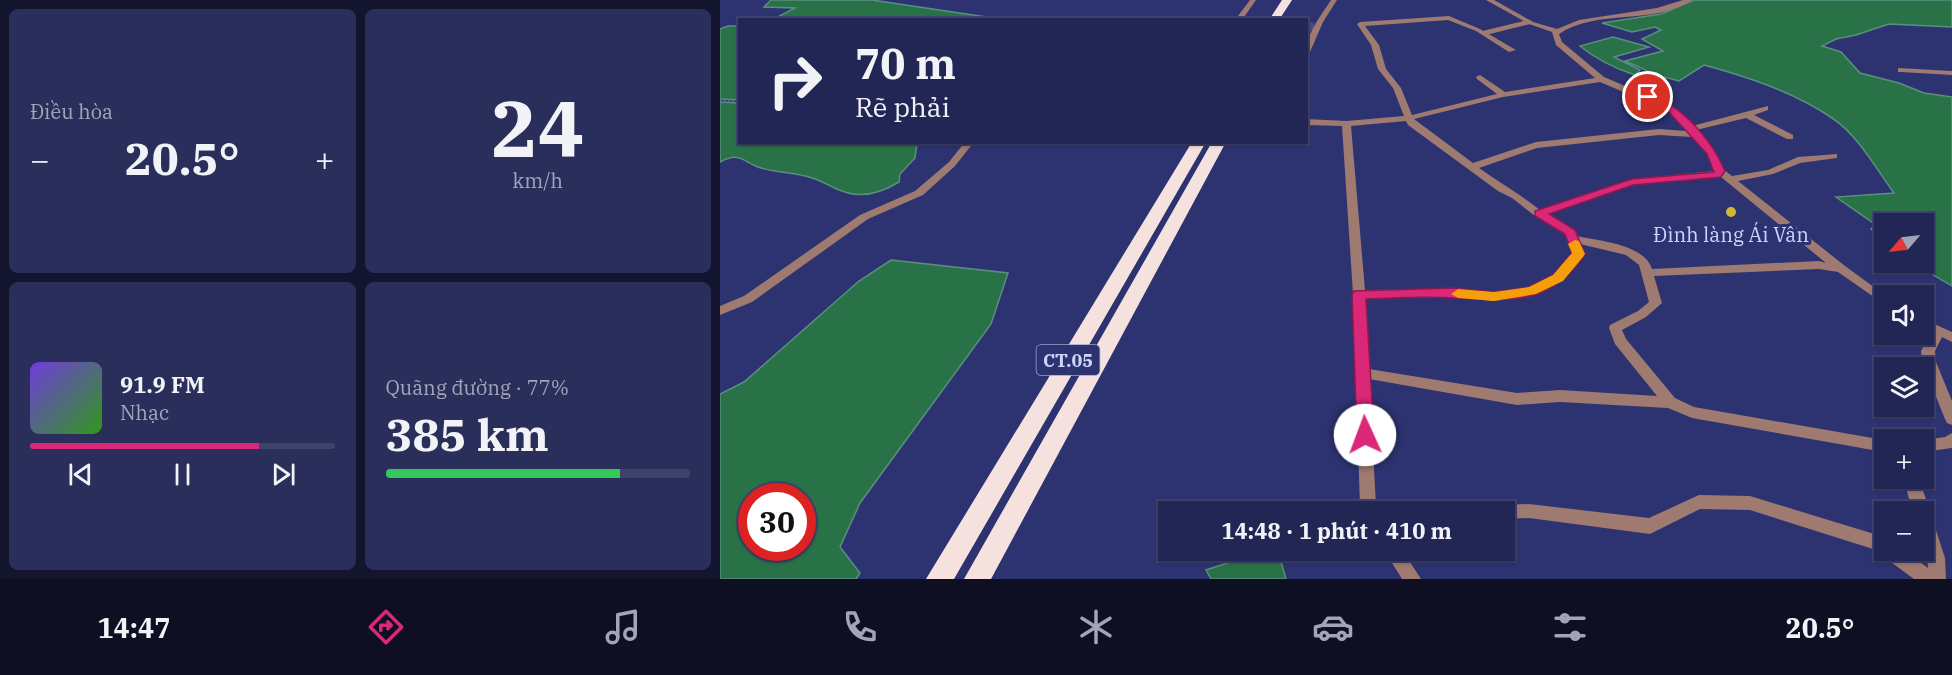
<!DOCTYPE html>
<html lang="vi">
<meta charset="utf-8">
<style>
:root{--surface:#222655;--page:#2a2e5b;--text:#f1f3f6;--muted:#a2a5b9;--line:#3f436c;--accent:#db2777}
body{margin:0;font-family:"IBM Plex Serif",serif;background:var(--page);color:var(--text);height:100vh;display:flex;flex-direction:column;font-size:22px;white-space:nowrap}
*{box-sizing:border-box;margin:0}
p{font-size:20px;color:var(--muted)}
.icon{flex:none;width:33px;height:33px;fill:none;stroke:currentColor;stroke-width:2;stroke-linecap:round;stroke-linejoin:round}
.map{position:relative;flex:1;overflow:hidden}
.side{display:flex;flex-direction:column;gap:9px;padding:9px;background:#13152f;width:720px}
.side>*{flex:none}
.hud{position:absolute;left:18px;top:18px;width:570px;height:126px;border-radius:0px;box-shadow:0 2px 4px #0004,0 0 0 2px var(--line);background:#222655;color:var(--text);overflow:hidden}
.needle{width:39px;rotate:242deg}
.buttons{position:absolute;left:1154px;top:213px;display:grid;gap:12px}
.buttons a{display:grid;place-items:center;width:60px;height:60px;border-radius:0px;background:var(--surface);box-shadow:0 2px 4px #0004,0 0 0 2px var(--line);font-size:30px}
.speed{position:absolute;left:18px;top:483px;display:flex;gap:12px;font-size:30px;font-weight:700;text-align:center}
.speed>*{display:grid;place-content:center;width:78px;height:78px;border-radius:50%;background:var(--surface);box-shadow:0 2px 4px #0004,0 0 0 2px var(--line);line-height:1}
.speed .limit{border:9px solid #d22;background:#fff;color:#111}
.pin{position:absolute;display:grid;place-items:center;width:51px;height:51px;color:#fff;margin:-26px;border:3px solid #fff;border-radius:50%;box-shadow:0 2px 6px #0007}
.me{position:absolute;width:66px;margin:-33px;rotate:358deg;stroke-linejoin:round;filter:drop-shadow(0 0 4px #0008)}
.turn{display:flex;align-items:center;gap:21px;height:126px;padding:0 18px;font-size:27px}
.turn .icon{width:78px;height:78px;stroke-width:2.5}
.turn b{display:block;font-size:42px;line-height:51px}
.big{font-size:45px;font-weight:700;line-height:1.1}
.side .card{flex:1;display:flex;flex-direction:column;justify-content:center;gap:9px;min-width:0;padding:0 21px;border-radius:9px;background:var(--page)}
.side .dial{align-items:center;gap:0}
.dial b{font-size:78px;line-height:1}
.song{display:flex;align-items:center;gap:18px}
.cover{width:72px;height:72px;border-radius:9px;background:linear-gradient(135deg,hsl(260 70% 55%),hsl(110 70% 35%))}
.played{height:6px;border-radius:3px;background:linear-gradient(90deg,var(--accent) 75%,var(--line) 75%)}
.keys{display:flex;justify-content:space-around;direction:ltr}
.heat{display:flex;justify-content:space-between;align-items:center;font-size:33px;direction:ltr}
.charge{height:9px;border-radius:4px;background:linear-gradient(90deg,#34c759 77%,var(--line) 0)}
.side .tiles{flex:1;display:grid;gap:9px;grid-template-columns:repeat(2,1fr)}
.trip{position:absolute;left:438px;top:501px;width:357px;height:60px;border-radius:0px;background:var(--surface);box-shadow:0 2px 4px #0004,0 0 0 2px var(--line);font-weight:700;line-height:60px;text-align:center}
.dock{display:flex;height:96px;justify-content:space-around;align-items:center;background:#0e0f22;color:var(--muted)}
.dock .icon{width:42px;height:42px}
.dock .active{color:var(--accent)}
.dock b{font-size:27px;color:var(--text)}
main{display:flex;flex:1;min-height:0}
.map>svg:first-child{display:block}
.water{fill:#297248;stroke:#5a8f7d;stroke-width:1.5;fill-rule:evenodd}
.lines{fill:none;stroke-linecap:round;stroke-linejoin:round}
.minor-tunnel{stroke:#454b86;stroke-width:8;stroke-dasharray:8 4;stroke-linecap:butt}
.path{stroke:#62699f;stroke-width:2;stroke-dasharray:2 2;stroke-linecap:butt}
.service{stroke:#9e7a70;stroke-width:4.5}
.minor{fill:#9e7a70;fill-rule:evenodd}
.motorway{fill:#f5e2de;fill-rule:evenodd}
.route{fill:#db2777;stroke:#8e194d;stroke-width:1.5}
.slow{fill:#f59e0b}
.poi-dot{fill:#d4b635;stroke:#2d3371;stroke-width:2}
.labels{text-anchor:middle;dominant-baseline:central;stroke-width:6;stroke-linejoin:round;paint-order:stroke}
.shield{fill:#2d3371;stroke:#9ca4d1;stroke-width:1.5}
.shield-label{font-size:18px;font-weight:bold;fill:#ccd4fa}
.poi-label{font-size:20px;fill:#ccd4fa;stroke:#2d3371}
</style>
<main>
<section class="side">
<div class="tiles">
<div class="card"><p>Điều hòa</p>
<div class="heat"><a>−</a><b class="big">20.5°</b><a>+</a></div>
</div>
<div class="card dial"><b>24</b><p>km/h</p></div>
<div class="card">
<div class="song"><i class="cover"></i><div><b>91.9 FM</b><p>Nhạc</p></div></div>
<div class="played"></div>
<div class="keys"><svg class="icon" aria-label="previous" viewBox="0 0 24 24"><path d="M18 5L8 12l10 7zM5 5v14"/></svg><svg class="icon" aria-label="pause" viewBox="0 0 24 24"><path d="M8 5v14M16 5v14"/></svg><svg class="icon" aria-label="next" viewBox="0 0 24 24"><path d="M6 5l10 7-10 7zM19 5v14"/></svg></div>
</div>
<div class="card"><p>Quãng đường · 77%</p><b class="big">385 km</b><div class="charge"></div></div>
</div>
</section>
<div class="map">
<svg width="1232" height="579" viewBox="0 0 1232 579">
<rect width="100%" height="100%" fill="#2d3371"/>
<!-- water -->
<path class="water" d="M51 0H152L280 19H54L75 8 44 7Z
M974 0H1232V27L1169 24 1136 35 1116 39 1102 46 1121 52 1140 73 1179 83 1204 93 1232 97V286L1193 263 1203 262V224H1164V240L1151 229 1156 225 1116 197 1174 193C1156 169 1138 135 1112 118 1074 92 1028 77 984 65L959 81 937 75 905 61 943 51 922 39 941 30 935 27 912 32 882 23 941 14Z
M8 26H19V100L0 99V29Z
M893 37 929 47 894 57 920 70 915 75C894 68 877 60 860 46Z
M0 102 19 103 20 142 197 143 195 158 180 174 179 182C161 193 142 199 122 191 112 188 103 181 92 178 75 172 55 173 38 167 21 160 19 152 0 162Z
M171 260 288 273 271 324 140 503 120 547 140 573 136 579H0V394L24 382 139 281ZM82 496V548H32V496Z
M547 550 558 551 566 579H491L486 570Z"/>
<g class="lines">
<!-- minor-tunnel -->
<path class="minor-tunnel" d="M586 26 598 27"/>
<!-- path -->
<path class="path" d="M0 101 20 102"/>
<!-- service -->
<path class="service" d="M764 33 809 22"/>
<!-- minor -->
<path class="minor" d="M530 0H536L522 20H515Z
M611 0H617L603 22 590 52 586 54C586 34 600 17 611 0Z
M766 0H774L813 22 837 29 859 20 937 8 963 0H972C934 26 877 8 839 34L842 42 884 77 954 107 972 126 1048 106V110L1034 115 1073 135V139H1067L1026 118 976 130 995 151 1004 170 1012 176 1048 170 1078 157 1117 154V158L1080 163 1053 174 1018 181 1125 266 1166 296H1164V304L1118 272 1099 269 934 276 942 303 926 317 902 330 906 339 955 398 974 407 1164 440V452L972 418 948 408 840 402 797 405 649 379 656 505 659 512H642L640 506 633 294 622 126 586 125V119L626 121 684 116 673 88 658 69 651 45 637 24 640 22 729 16 760 29 796 50 789 52 756 31 728 20 645 26 659 45 666 69 681 88 692 115 777 94 757 79 756 77 760 75 785 92 875 78 836 45 832 32 809 24ZM880 82 948 111 966 131 939 129 816 142 753 163 694 119 783 97ZM686 121 688 125 778 191 792 198 815 216 845 235 852 254 834 275 809 287 774 293 733 289 645 290 631 126ZM939 135 972 137 988 154 995 171 912 179 820 210C801 195 779 182 759 168L817 148ZM1001 177 1106 263 1099 261 932 269C924 244 879 241 857 236L854 231 827 215 913 185ZM860 244 906 255 919 265 929 302 918 311 890 325 889 328 895 344 937 396 840 390 797 393 649 369 645 298 733 297 774 301 812 295 842 281 864 254Z
M1178 68 1232 71V75L1181 72H1178Z
M245 142H254L235 166 203 195 148 219 32 302 0 315V306L24 296 140 215 195 191 229 162Z
M1203 319 1232 332V342L1222 337 1215 351 1216 362 1232 401V425L1227 423 1225 419 1202 362 1201 351 1211 332 1203 328Z
M1232 433V448L1203 452V440L1225 437Z
M1183 478H1199L1225 558 1226 579H1194L1153 549 1030 510 980 509 930 534 809 518 784 519V512H776L778 507 784 505 809 504 929 518 979 495 1030 496 1164 537V550H1184L1208 568 1207 558 1203 544V512H1193Z
M664 550H682L701 579H682Z"/>
<!-- motorway -->
<path class="motorway" d="M562 0H572L559 20H549Z
M472 142H486L234 579H206Z
M492 142H506L271 579H244Z"/>
</g>
<!-- route -->
<path class="route" d="M928 94C962 105 992 140 1005 171L1001 177 913 185 829 214 855 230 865 254C828 307 792 300 734 298 705 296 675 298 646 299L654 435 651 440 645 442 639 440 637 435 632 294 634 291 733 288 774 292 809 287 833 275 852 253 845 234 815 216V211L912 179 994 172 987 154 948 111 925 99 923 97Z"/>
<!-- slow -->
<path class="slow" d="M855 240 859 241 865 254 863 257 843 281 816 294 774 301 738 298 731 294 738 289 774 292 809 287 833 275 852 253 848 244Z"/>
<!-- markers -->
<circle class="poi-dot" cx="1011" cy="212" r="6"/>
<g class="labels">
<!-- shield labels -->
<rect class="shield" x="316.5" y="345" width="63" height="30" rx="4.5"/>
<g class="shield-label">
<text x="348" y="360">CT.05</text>
</g>
<!-- poi labels -->
<g class="poi-label">
<text x="1011" y="234">Đình làng Ái Vân</text>
</g>
</g>
</svg>
<div class="buttons">
<a><svg class="needle" viewBox="-14 -14 28 28"><path d="M0-13l5 13h-10z" fill="#e53935"/><path d="M0 13l5-13h-10z" fill="#a2a5b9"/></svg></a>
<a><svg class="icon" aria-label="sound" viewBox="0 0 24 24"><path d="M4 9h4l5-4v14l-5-4H4zM17 9q2 3 0 6"/></svg></a>
<a><svg class="icon" aria-label="layers" viewBox="0 0 24 24"><path d="M12 4l9 5-9 5-9-5zM3 14l9 5 9-5"/></svg></a>
<a>+</a>
<a>−</a>
</div>
<div class="speed"><div class="limit">30</div></div>
<div class="pin" style="left:928px;top:97px;background:#d93025"><svg class="icon" aria-label="arrive" viewBox="0 0 24 24"><path d="M6 21V4h12l-3 4 3 4H6"/></svg></div>
<svg class="me" style="left:645px;top:435px" viewBox="-20 -20 40 40"><circle r="19" fill="#fff"/><path d="M0-13L10 11 0 6-10 11z" fill="#db2777"/></svg>
<div class="trip">14:48 · 1 phút · 410 m</div>
<div class="hud">
<div class="turn"><svg class="icon" aria-label="right" viewBox="0 0 24 24"><path d="M7 20v-9h11M14 6l5 5-5 5"/></svg><div><b>70 m</b>Rẽ phải</div></div>
</div>
</div>
</main>
<nav class="dock">
<b>14:47</b>
<svg class="icon active" aria-label="directions" viewBox="0 0 24 24"><path d="M12 3l9 9-9 9-9-9zM9 14v-3h6M13 9l2 2-2 2"/></svg>
<svg class="icon" aria-label="music" viewBox="0 0 24 24"><path d="M9 18V5l10-2v13"/><circle cx="6" cy="18" r="3"/><circle cx="16" cy="16" r="3"/></svg>
<svg class="icon" aria-label="phone" viewBox="0 0 24 24"><path d="M5 4h4l2 5-3 2q2 4 5 5l2-3 5 2v4C11 20 4 13 5 4z"/></svg>
<svg class="icon" aria-label="climate" viewBox="0 0 24 24"><path d="M12 3v18M4 7l16 10M4 17L20 7"/></svg>
<svg class="icon" aria-label="car" viewBox="0 0 24 24"><path d="M5 17H2v-5l4-1 3-4h7l3 4 3 1v5h-3M9 17h6M6 11h13"/><circle cx="7" cy="17" r="2"/><circle cx="17" cy="17" r="2"/></svg>
<svg class="icon" aria-label="filters" viewBox="0 0 24 24"><path d="M4 7h16M4 17h16"/><circle cx="9" cy="7" r="2"/><circle cx="15" cy="17" r="2"/></svg>
<b>20.5°</b>
</nav>
